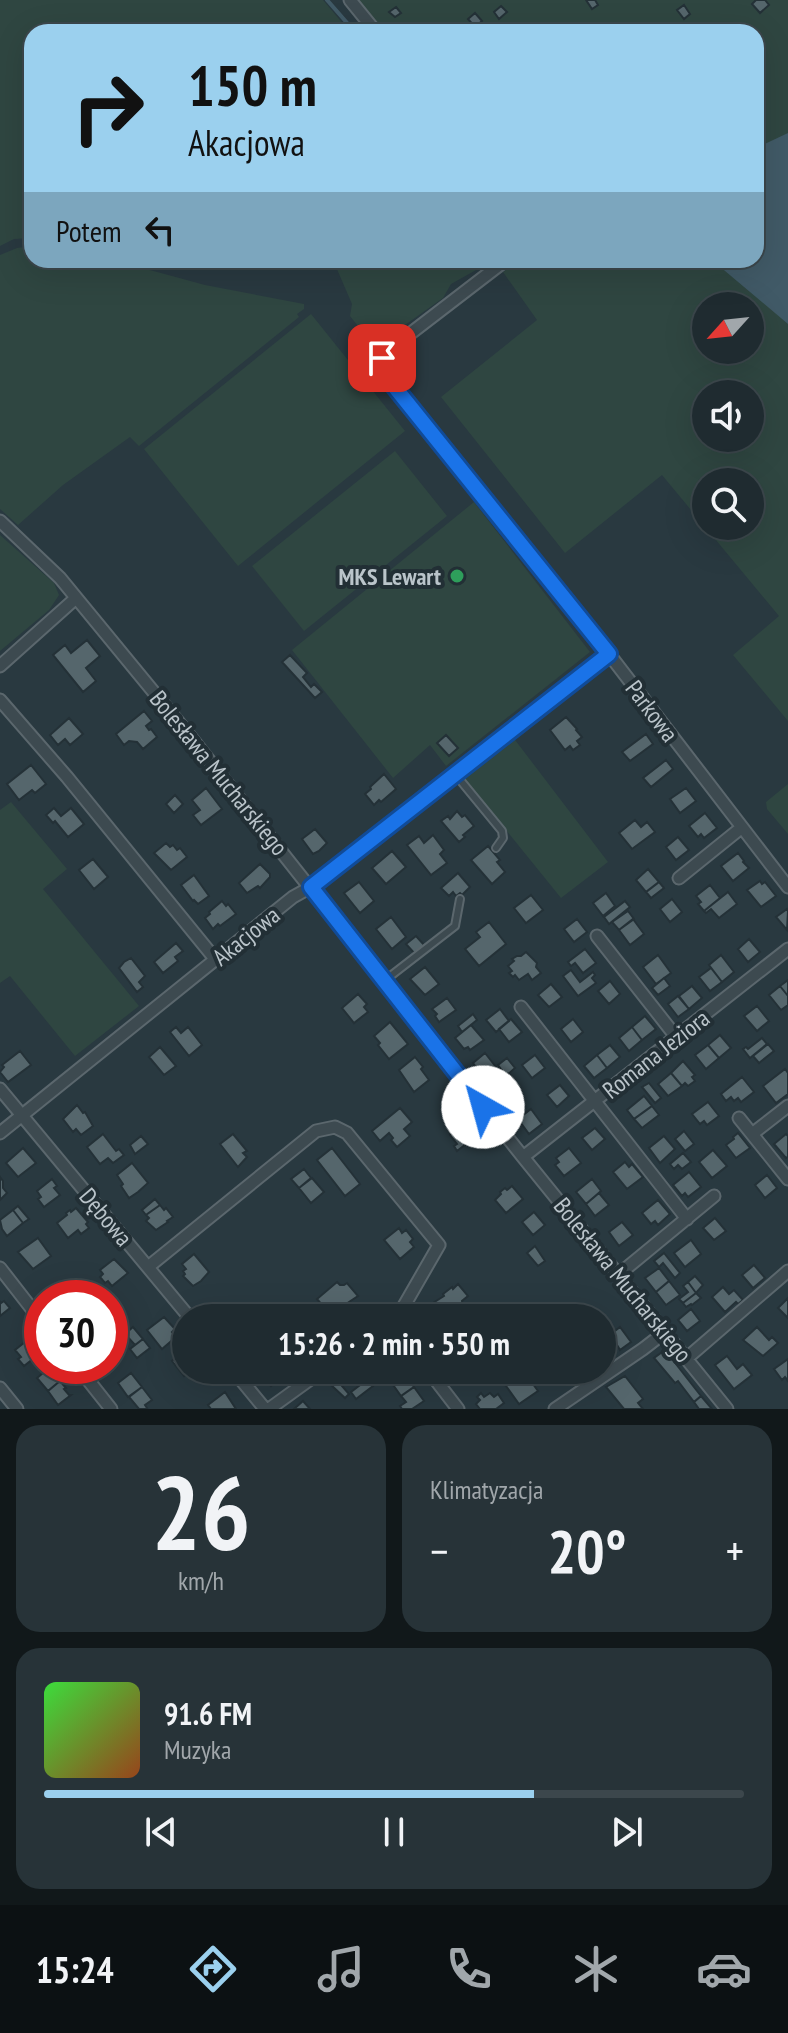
<!DOCTYPE html>
<html lang="pl">
<meta charset="utf-8">
<style>
:root{--surface:#1f2b30;--page:#273338;--text:#f1f3f6;--muted:#a1a7ab;--line:#3c474c;--accent:#9bd0ee}
body{margin:0;font-family:"PT Sans Narrow",sans-serif;background:var(--page);color:var(--text);height:100vh;display:flex;flex-direction:column;font-size:30px;white-space:nowrap}
*{box-sizing:border-box;margin:0}
p{font-size:26px;color:var(--muted)}
.icon{flex:none;width:44px;height:44px;fill:none;stroke:currentColor;stroke-width:2;stroke-linecap:round;stroke-linejoin:round}
.map{position:relative;height:1409px;overflow:hidden}
.side{display:flex;flex-direction:column;gap:16px;padding:16px;background:#11181a;flex:1}
.side>*{flex:none}
.guide{position:absolute;left:24px;top:24px;width:740px;height:244px;border-radius:24px;box-shadow:0 8px 32px #0002,0 0 0 2px var(--line);background:#9bd0ee;color:#111;overflow:hidden}
.needle{width:52px;rotate:243deg}
.buttons{position:absolute;left:692px;top:292px;display:grid;gap:16px}
.buttons a{display:grid;place-items:center;width:72px;height:72px;border-radius:50%;background:var(--surface);box-shadow:0 8px 32px #0002,0 0 0 2px var(--line);font-size:40px}
.speed{position:absolute;left:24px;top:1280px;display:flex;gap:16px;font-size:40px;font-weight:700;text-align:center}
.speed>*{display:grid;place-content:center;width:104px;height:104px;border-radius:50%;background:var(--surface);box-shadow:0 8px 32px #0002,0 0 0 2px var(--line);line-height:1}
.speed .limit{border:12px solid #d22;background:#fff;color:#111}
.pin{position:absolute;display:grid;place-items:center;width:68px;height:68px;color:#fff;margin:-34px;border-radius:16px;box-shadow:0 4px 12px #0006}
.me{position:absolute;width:88px;margin:-44px;rotate:322deg;stroke-linejoin:round;filter:drop-shadow(0 0 6px #0008)}
.turn{display:flex;align-items:center;gap:28px;height:168px;padding:0 32px;font-size:36px}
.turn .icon{width:104px;height:104px;stroke-width:2.5}
.turn b{display:block;font-size:56px;line-height:68px}
.then{display:flex;align-items:center;height:76px;padding:0 32px;background:#0003;gap:16px;font-size:30px}
.big{font-size:60px;font-weight:800;line-height:1.1}
.side .widget{flex:1;display:flex;flex-direction:column;justify-content:center;gap:12px;min-width:0;padding:0 28px;border-radius:24px;background:var(--page)}
.side .dial{align-items:center;gap:0}
.dial b{font-size:104px;line-height:1}
.song{display:flex;align-items:center;gap:24px}
.cover{width:96px;height:96px;border-radius:12px;background:linear-gradient(135deg,hsl(120 70% 55%),hsl(20 70% 35%))}
.played{height:8px;border-radius:4px;background:linear-gradient(90deg,var(--accent) 70%,var(--line) 70%)}
.keys{display:flex;justify-content:space-around;direction:ltr}
.heat{display:flex;justify-content:space-between;align-items:center;font-size:44px;direction:ltr}
.side .tiles{flex:1;display:grid;gap:16px;grid-template-columns:1fr 1fr}
.widget:last-child{grid-column:span 2}
.trip{position:absolute;left:172px;top:1304px;width:444px;height:80px;border-radius:40px;background:var(--surface);box-shadow:0 8px 32px #0002,0 0 0 2px var(--line);font-weight:800;line-height:80px;text-align:center}
.tabs{display:flex;height:128px;justify-content:space-around;align-items:center;background:#0c1113;color:var(--muted)}
.tabs .icon{width:56px;height:56px}
.tabs .current{color:var(--accent)}
.tabs b{font-size:36px;color:var(--text)}
.map>svg:first-child{display:block}
.green{fill:#2f4641;fill-rule:evenodd}
.water{fill:#415a67}
.lines{fill:none;stroke-linecap:round;stroke-linejoin:round}
.stream{stroke:#415a67;stroke-width:4}
.building{fill:#55666c;stroke:#243137;stroke-width:2}
.service-casing{stroke:#5b676d;stroke-width:10}
.minor-casing{stroke:#5b676d;stroke-width:15}
.service{stroke:#3d4a50;stroke-width:6}
.minor{stroke:#3d4a50;stroke-width:11}
.route-casing{stroke:#114b97;stroke-width:20}
.route{stroke:#1a73e8;stroke-width:14}
.leisure-dot{fill:#2e9e5b;stroke:#222f35;stroke-width:3}
.labels{text-anchor:middle;dominant-baseline:central;stroke-width:8;stroke-linejoin:round;paint-order:stroke}
.poi-label{font-size:24px;font-weight:bold;fill:#bac4ca;stroke:#222f35;text-anchor:end}
.street-label{font-size:24px;fill:#bac4ca;stroke:#222f35}
</style>
<div class="map">
<svg width="788" height="1409" viewBox="0 0 788 1409">
<rect width="100%" height="100%" fill="#293940"/>
<!-- green -->
<path class="green" d="M0 0H323L350 32H32V238L14 239 0 246Z
M358 0H788V721L733 655 779 616 662 475 565 553 441 397 537 320 503 272 519 260H756V32H384ZM706 306H750V350H706ZM706 394H750V438H706ZM706 482H750V526H706Z
M32 246V260H113L205 285 304 304V309L297 314 299 317 139 446 130 437 63 485 18 525 0 509V255L17 248Z
M333 260H494L451 284 443 298 388 337 373 339 365 335 350 316 352 304Z
M311 314 405 431 238 566 144 449Z
M395 451 447 516 304 631 252 566Z
M474 502 590 652 446 766 430 745 393 778 292 650Z
M0 535 54 583 59 595 49 610 0 651Z
M509 732 608 862 561 898 460 773Z
M788 784V834L767 809 766 802Z
M11 802 67 869 43 889 139 1006 75 1056 10 976 0 983V810Z"/>
<!-- water -->
<path class="water" d="M788 133V324L712 260H756V148Z"/>
<g class="lines">
<!-- stream -->
<path class="stream" d="M327 0 355 32"/>
</g>
<!-- building -->
<path class="building" d="M586 0H595L598 5 592 9Z
M756 0H765L769 5 760 13 752 4Z
M684 5 690 14 684 19 677 10Z
M501 6 507 12 499 19 494 12Z
M396 7 401 13 395 17 389 12Z
M475 13 482 21 475 27 468 19Z
M87 640 100 656 86 668 96 681 83 692 53 655 65 645 71 653Z
M290 655 307 673 303 677 311 687 314 684 322 692 315 698 282 662Z
M144 711 152 721 146 726 149 730 151 729 157 737 143 749 137 742 129 741 124 745 116 734Z
M566 717 577 729 576 730 582 737 577 741 580 745 573 750 570 746 565 750 550 730Z
M69 718 83 734 70 745 65 739 58 745 50 735Z
M646 734 653 744 630 761 622 752Z
M446 735 458 748 449 756 437 743Z
M666 760 673 769 651 787 643 778Z
M31 765 46 784 35 793 32 790 19 800 7 784Z
M384 774 396 789 381 802 379 800 374 805 365 794 371 789 370 787Z
M206 788 222 809 201 825 193 815 200 810 192 800Z
M686 788 696 801 680 813 670 799Z
M175 795 183 804 174 813 166 804Z
M54 808 61 816 71 808 84 824 68 837 55 821 53 823 46 815Z
M457 811 462 817 465 815 474 826 463 835 465 837 459 842 441 821 448 816 450 819Z
M705 813 717 828 704 838 701 834 698 837 689 826Z
M635 820 641 827 647 822 655 832 632 849 619 833Z
M315 829 327 843 319 851 313 854 302 839Z
M433 835 444 850 440 854 447 863 431 875 407 845 419 836 424 843Z
M678 837 689 850 676 860 666 847Z
M166 843 170 847 173 845 177 850 180 848 187 857 171 870 154 853Z
M488 846 500 860 497 862 505 872 492 884 471 860Z
M392 851 406 867 386 884 372 868Z
M738 853 744 861 743 862 749 868 733 881 721 866Z
M93 859 108 877 94 889 79 870Z
M260 864 270 874V877L260 888 258 886 247 893 239 883Z
M648 869 659 882 646 892 636 880Z
M458 873 470 887 462 895 460 893 456 896 453 892 449 896 441 888Z
M194 875 209 896 198 904 194 900 193 901 181 885Z
M760 881 762 884 765 882 776 896 761 907 747 890Z
M359 882 374 901 360 913 344 893Z
M659 882 664 888 651 898 646 892Z
M710 885 720 898 704 911 698 904 701 902 696 896Z
M728 892 737 904 719 918 711 909 706 913 704 911Z
M606 893 615 906 603 916 593 903Z
M531 895 543 910 526 923 514 908Z
M672 899 682 912 670 922 660 909Z
M222 901 226 906 228 904 236 914 220 926 218 924 213 929 205 918 210 914 209 912Z
M625 901 630 907 609 924 604 917Z
M787 909 788 911 787 930 776 917Z
M628 911 634 919 619 930 612 922Z
M391 917 406 937 392 949 376 929Z
M577 919 587 932 574 942 564 929Z
M633 919 644 934 630 945 619 930Z
M489 922 506 944 479 966 465 949 480 937 476 932Z
M416 936 425 946 415 954 406 944Z
M749 939 760 952 748 962 738 949Z
M176 943 183 951 175 957 178 961 163 973 154 962Z
M585 949 596 963 583 973 575 963 571 966 568 962Z
M526 952 537 963 536 967 541 973 532 980 528 974 519 980 515 975 513 977 509 973 512 971 508 966 514 961 512 959 517 956H521Z
M658 955 671 973 656 984 643 967Z
M721 955 734 972 722 982 709 965Z
M131 958 145 976 139 982 143 987 137 992 119 968 124 962Z
M425 967 439 984 425 995 410 979Z
M711 968 722 982 710 991 699 977Z
M571 970 580 982 593 972 595 975 592 978 596 983 578 996 563 976Z
M664 978 670 986 658 995 652 988Z
M788 980V996L780 986Z
M610 981 620 994 609 1004 598 991Z
M551 984 562 997 549 1007 538 995Z
M692 986 702 998 689 1009 679 996Z
M780 986 788 996V1005L781 1010 769 995Z
M358 994 367 1004 364 1007 368 1012 354 1023 342 1008Z
M678 996 689 1009 678 1017 668 1004Z
M447 998 456 1010 439 1022 435 1016 437 1014 432 1009Z
M757 1006 769 1021 757 1031 744 1016Z
M500 1009 509 1021 496 1032 486 1020Z
M473 1014 477 1020 462 1032 458 1026Z
M645 1016 656 1029 642 1040 632 1027Z
M511 1019 522 1032 509 1042 499 1029Z
M573 1019 583 1032 571 1042 561 1029Z
M390 1022 408 1044 389 1059 378 1045 380 1043 374 1036Z
M471 1025 484 1040 470 1050 468 1047 464 1049 455 1038Z
M176 1027 181 1033 188 1027 202 1045 189 1056 170 1032Z
M632 1027 642 1040 629 1051 619 1038Z
M720 1035 731 1048 719 1058 708 1045Z
M762 1038 767 1044 750 1058 743 1049 746 1047 748 1049Z
M768 1044 774 1051 759 1063 753 1056Z
M610 1045 620 1057 607 1068 597 1055Z
M708 1045 719 1058 706 1069 695 1055Z
M160 1047 176 1066 164 1075 149 1057Z
M20 1051 31 1065 8 1082 0 1072 4 1067 2 1065Z
M485 1053 496 1067 483 1077 473 1063Z
M535 1055 545 1068 532 1078 522 1065Z
M597 1055 607 1068 594 1078 584 1066Z
M415 1057 423 1067 421 1069 429 1080 414 1092 399 1070Z
M507 1058 515 1068 506 1076 498 1065Z
M683 1061 695 1075 692 1077 695 1081 688 1086 685 1083 682 1086 671 1073Z
M785 1069 788 1073V1094L776 1103 763 1086Z
M671 1073 682 1086 668 1096 658 1084Z
M742 1077 754 1092 741 1102 738 1098 734 1101 731 1097 726 1101 721 1094Z
M510 1082 521 1097 507 1107 499 1097 502 1095 498 1091 496 1092Z
M649 1083 661 1098 655 1103 642 1087Z
M560 1085 569 1096 557 1107 547 1095Z
M644 1096 652 1106 634 1119 627 1110Z
M708 1102 719 1116 707 1125 704 1121 700 1124 692 1114Z
M77 1105 83 1113 85 1112 93 1126 81 1135 76 1129 73 1132 63 1119Z
M652 1106 659 1115 642 1128 634 1119Z
M400 1108 412 1122 404 1129 410 1136 397 1147 391 1140 393 1138 389 1133 380 1141 372 1131Z
M531 1109 542 1124 529 1134 518 1119Z
M466 1122 475 1137 457 1151 454 1146 457 1144 450 1135Z
M595 1128 605 1139 592 1150 582 1138Z
M684 1131 694 1144 685 1151 675 1139Z
M738 1133 750 1148 736 1158 726 1145 734 1139 733 1137Z
M103 1134 116 1151 119 1149 124 1155 113 1163 108 1158 100 1164 87 1147Z
M233 1134 247 1151 243 1153 247 1157 238 1167 220 1144Z
M786 1134 788 1136V1157L786 1158 774 1144Z
M141 1136 148 1144 135 1154 130 1145Z
M664 1136 675 1149 660 1163 649 1148Z
M23 1148 36 1163 18 1177 6 1163Z
M332 1148 360 1184 345 1196 317 1160Z
M569 1148 581 1163 564 1176 555 1165 559 1162 556 1158Z
M713 1150 727 1166 712 1178 699 1162Z
M683 1153 691 1162 682 1169 678 1165 674 1169 670 1164Z
M625 1162 629 1167 632 1164 643 1177 627 1189 613 1172Z
M132 1163 148 1183 138 1192 129 1198 121 1186 123 1184 117 1175Z
M304 1169 311 1178 299 1188 291 1179Z
M689 1172 701 1187 688 1197 685 1193 682 1196 673 1185Z
M767 1175 777 1188 765 1198 755 1185Z
M0 1177 3 1181V1188L7 1193 0 1200Z
M312 1178 324 1192 311 1203 299 1188Z
M52 1179 57 1186 54 1188 60 1195 44 1207 38 1199 41 1197 37 1191Z
M592 1179 601 1191 586 1204 576 1192Z
M512 1186 523 1199 506 1213 495 1200 501 1194 500 1192 505 1188 507 1190Z
M599 1193 609 1205 595 1216 586 1204Z
M155 1199 160 1205 146 1215 142 1210Z
M658 1200 670 1214 658 1225 655 1221 651 1224 642 1213Z
M160 1205 164 1210 166 1208 173 1217 167 1221 168 1222 156 1230 146 1221 149 1218 146 1215Z
M18 1206 29 1219 23 1223 13 1210Z
M76 1208 88 1222 86 1224 89 1228 81 1234 78 1230 68 1238 57 1223 67 1215 66 1213 70 1210 71 1212Z
M13 1210 23 1223 7 1236 2 1229 0 1220Z
M534 1212 545 1225 533 1235 522 1222Z
M715 1218 726 1231 714 1240 703 1228Z
M622 1222 633 1235 619 1246 609 1232Z
M399 1228 402 1233 406 1230 413 1239 410 1242 414 1247 400 1259 384 1240Z
M38 1238 51 1256 33 1269 18 1252Z
M691 1240 701 1254 685 1267 674 1253Z
M535 1246 545 1261 538 1266 527 1253Z
M664 1253 680 1273 675 1278 663 1263 659 1267 654 1261Z
M194 1254 209 1272 201 1281 193 1286 183 1276 185 1274 183 1271 186 1269 182 1264Z
M114 1259 128 1273 112 1286 108 1281 105 1283 100 1277 103 1274 100 1270Z
M754 1265 765 1278 753 1288 742 1275Z
M659 1268 669 1281 656 1292 645 1278Z
M695 1276 703 1285 696 1293 688 1282Z
M669 1281 680 1295 666 1305 656 1292Z
M337 1282 340 1285H344L347 1283 358 1296 343 1306 345 1309 333 1318 317 1299Z
M688 1282 696 1293 683 1303 679 1299 688 1292 683 1286Z
M458 1284 468 1296 462 1301 463 1307 460 1310 453 1308 444 1316 433 1303 444 1296 443 1294 452 1287 453 1289Z
M723 1287 729 1294 734 1290 743 1300 738 1304 736 1302 725 1312 712 1297Z
M66 1290 72 1298H56Z
M696 1293 701 1298 692 1305 691 1304 686 1307 683 1303Z
M788 1298V1318L778 1308Z
M0 1301 1 1303 4 1301 10 1308 0 1316Z
M691 1309 700 1321 687 1331 678 1320Z
M164 1317 175 1329 172 1332 176 1337 162 1349 147 1330Z
M133 1327 143 1339 135 1345 125 1334Z
M620 1327 631 1342 620 1350 617 1345 607 1352 602 1345V1341Z
M757 1327 769 1340 772 1337 778 1343 763 1356 743 1340Z
M30 1338 36 1345 33 1347 39 1354 24 1366 18 1359 21 1357 15 1350Z
M143 1339 150 1348 137 1358 130 1349Z
M110 1349 119 1360 105 1371 101 1366H110Z
M665 1350 701 1396 694 1402 678 1381 675 1383 654 1358Z
M182 1353 186 1357V1370H191L184 1376 172 1361Z
M727 1356 737 1369 743 1364 752 1375 734 1389 715 1365Z
M788 1359V1381L785 1377 782 1380 774 1369Z
M49 1368V1370L60 1381 48 1391 37 1378Z
M259 1370H292L286 1374H283L271 1386Z
M479 1370H491L495 1375 488 1381Z
M131 1373 142 1387 128 1397 118 1383Z
M404 1373 414 1387 401 1396 391 1382Z
M525 1373 538 1391 519 1404 506 1386Z
M625 1376 643 1399 638 1403 643 1409H624L606 1387Z
M336 1379 349 1394 345 1398 330 1384Z
M368 1379 373 1386 356 1399 351 1392Z
M60 1381 66 1388 64 1389 69 1395H71L58 1405 48 1391Z
M142 1387 152 1400 145 1405 147 1408 145 1409H139L129 1397Z
M414 1387 424 1401 412 1409H402L400 1406 406 1402 401 1396Z
M225 1392 236 1409H211L208 1405Z
M481 1393 484 1397 490 1393 494 1397 498 1394 504 1403 496 1409H480L476 1404 480 1400 477 1397Z
M701 1396 712 1409H699L694 1402Z
M303 1401 310 1409H294Z"/>
<g class="lines">
<!-- service casing -->
<g class="service-casing">
<path id="service" d="M456 775 502 831 503 838 496 848
M384 981 455 926 460 899"/>
</g>
<!-- minor casing -->
<g class="minor-casing">
<path id="minor" d="M350 0 376 32
M506 260 385 353 381 361 382 371 609 654 788 887
M0 521 60 578 189 735 523 1157 727 1409
M0 666 76 598
M0 700 67 777 216 960
M679 878 741 828
M597 936 677 1038
M521 1007 687 1219
M0 1089 190 1318
M739 1118 788 1179
M0 1133 293 897 311 887 609 654
M752 1134 788 1106
M523 1157 788 949
M148 1267 316 1131 335 1127 347 1133 439 1245 397 1318
M0 1268 42 1322
M618 1275 714 1196
M687 1358 788 1271
M77 1366 111 1409
M233 1370 265 1409
M428 1370 458 1409
M0 1388 17 1409
M269 1409 323 1370
M555 1409 643 1349 665 1332"/>
</g>
<!-- service -->
<use href="#service" class="service"/>
<!-- minor -->
<use href="#minor" class="minor"/>
</g>
<g class="lines">
<!-- route casing -->
<g class="route-casing">
<path id="route" d="M382 358V366L385 375 609 654 311 887 483 1107"/>
</g>
<!-- route -->
<use href="#route" class="route"/>
</g>
<!-- markers -->
<circle class="leisure-dot" cx="457" cy="576" r="8"/>
<g class="labels">
<!-- poi labels -->
<g class="poi-label">
<text x="441" y="576">MKS Lewart</text>
</g>
<!-- street labels -->
<g class="street-label">
<text transform="translate(652 711) rotate(53)">Parkowa</text>
<text transform="translate(219 773) rotate(51)">Bolesława Mucharskiego</text>
<text transform="translate(246 936) rotate(-39)">Akacjowa</text>
<text transform="translate(656 1054) rotate(-38)">Romana Jeziora</text>
<text transform="translate(106 1217) rotate(50)">Dębowa</text>
<text transform="translate(623 1280) rotate(51)">Bolesława Mucharskiego</text>
</g>
</g>
</svg>
<div class="buttons">
<a><svg class="needle" viewBox="-14 -14 28 28"><path d="M0-13l5 13h-10z" fill="#e53935"/><path d="M0 13l5-13h-10z" fill="#a1a7ab"/></svg></a>
<a><svg class="icon" aria-label="sound" viewBox="0 0 24 24"><path d="M4 9h4l5-4v14l-5-4H4zM17 9q2 3 0 6"/></svg></a>
<a><svg class="icon" aria-label="search" viewBox="0 0 24 24"><circle cx="10" cy="10" r="6"/><path d="M15 15l6 6"/></svg></a>
</div>
<div class="speed"><div class="limit">30</div></div>
<div class="pin" style="left:382px;top:358px;background:#d93025"><svg class="icon" aria-label="arrive" viewBox="0 0 24 24"><path d="M6 21V4h12l-3 4 3 4H6"/></svg></div>
<svg class="me" style="left:483px;top:1107px" viewBox="-20 -20 40 40"><circle r="19" fill="#fff"/><path d="M0-13L10 11 0 6-10 11z" fill="#1a73e8"/></svg>
<div class="trip">15:26 · 2 min · 550 m</div>
<div class="guide">
<div class="turn"><svg class="icon" aria-label="right" viewBox="0 0 24 24"><path d="M7 20v-9h11M14 6l5 5-5 5"/></svg><div><b>150 m</b>Akacjowa</div></div>
<div class="then">Potem<svg class="icon" aria-label="left" viewBox="0 0 24 24"><path d="M17 20v-9H6M10 6l-5 5 5 5"/></svg></div>
</div>
</div>
<section class="side">
<div class="tiles">
<div class="widget dial"><b>26</b><p>km/h</p></div>
<div class="widget"><p>Klimatyzacja</p>
<div class="heat"><a>−</a><b class="big">20°</b><a>+</a></div>
</div>
<div class="widget">
<div class="song"><i class="cover"></i><div><b>91.6 FM</b><p>Muzyka</p></div></div>
<div class="played"></div>
<div class="keys"><svg class="icon" aria-label="previous" viewBox="0 0 24 24"><path d="M18 5L8 12l10 7zM5 5v14"/></svg><svg class="icon" aria-label="pause" viewBox="0 0 24 24"><path d="M8 5v14M16 5v14"/></svg><svg class="icon" aria-label="next" viewBox="0 0 24 24"><path d="M6 5l10 7-10 7zM19 5v14"/></svg></div>
</div>
</div>
</section>
<nav class="tabs">
<b>15:24</b>
<svg class="icon current" aria-label="directions" viewBox="0 0 24 24"><path d="M12 3l9 9-9 9-9-9zM9 14v-3h6M13 9l2 2-2 2"/></svg>
<svg class="icon" aria-label="music" viewBox="0 0 24 24"><path d="M9 18V5l10-2v13"/><circle cx="6" cy="18" r="3"/><circle cx="16" cy="16" r="3"/></svg>
<svg class="icon" aria-label="phone" viewBox="0 0 24 24"><path d="M5 4h4l2 5-3 2q2 4 5 5l2-3 5 2v4C11 20 4 13 5 4z"/></svg>
<svg class="icon" aria-label="climate" viewBox="0 0 24 24"><path d="M12 3v18M4 7l16 10M4 17L20 7"/></svg>
<svg class="icon" aria-label="car" viewBox="0 0 24 24"><path d="M5 17H2v-5l4-1 3-4h7l3 4 3 1v5h-3M9 17h6M6 11h13"/><circle cx="7" cy="17" r="2"/><circle cx="17" cy="17" r="2"/></svg>
</nav>
